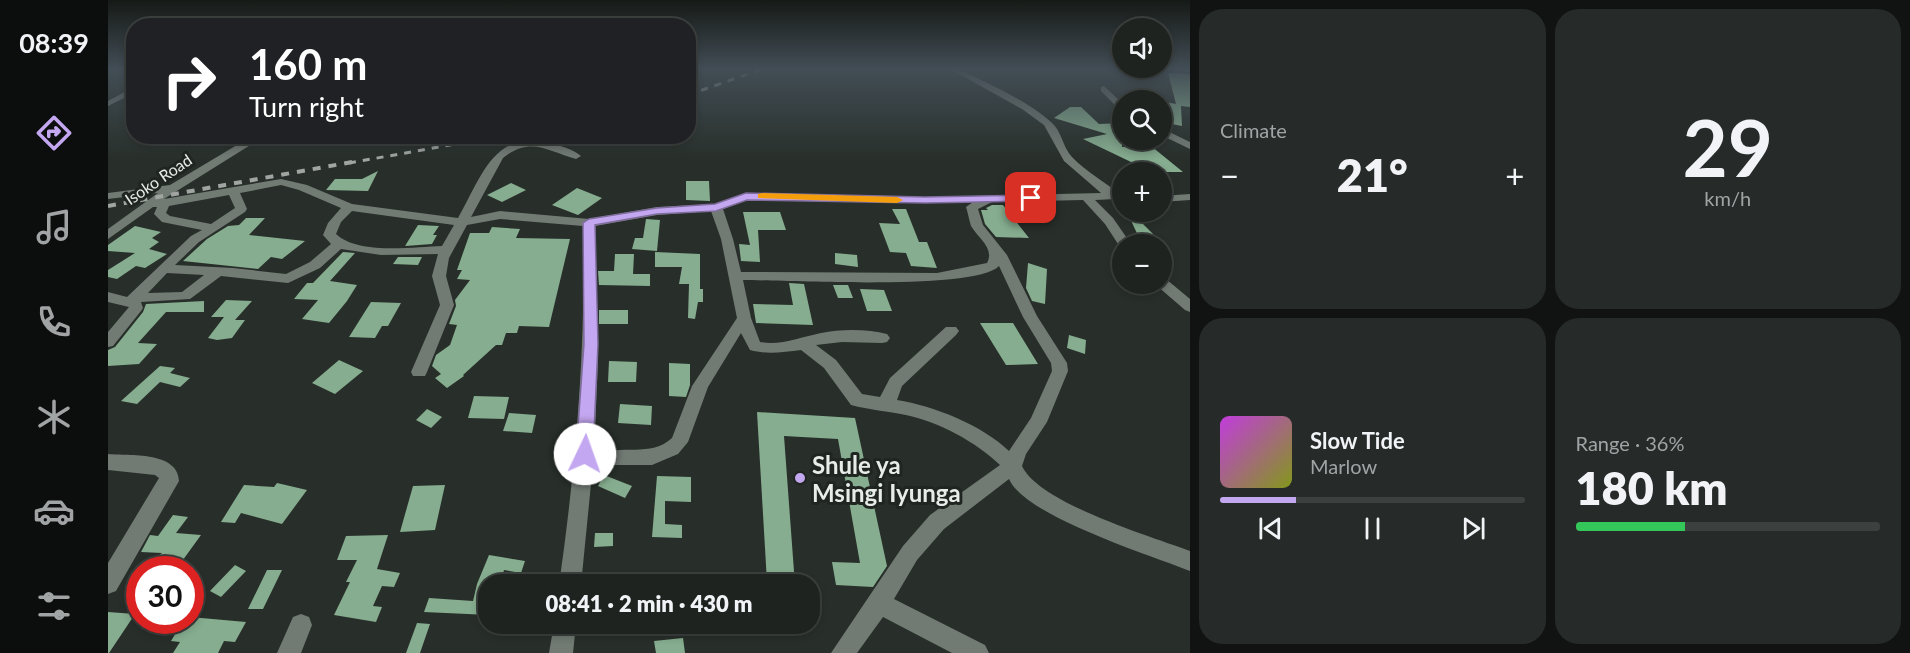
<!DOCTYPE html>
<meta charset="utf-8">
<style>
:root{--surface:#1e2320;--page:#262b29;--text:#f1f3f6;--muted:#a1a4a5;--line:#3c403e;--accent:#c4a7f1}
body{margin:0;font-family:Lato,sans-serif;background:var(--page);color:var(--text);height:100vh;display:flex;flex-direction:column;font-size:22px;white-space:nowrap}
*{box-sizing:border-box;margin:0}
p{font-size:20px;color:var(--muted)}
.icon{flex:none;width:33px;height:33px;fill:none;stroke:currentColor;stroke-width:2;stroke-linecap:round;stroke-linejoin:round}
.map{position:relative;flex:1;overflow:hidden}
.panel{display:flex;flex-direction:column;gap:9px;padding:9px;background:#101312;width:720px}
.panel>*{flex:none}
.top-card{position:absolute;left:18px;top:18px;width:570px;height:126px;border-radius:24px;box-shadow:0 3px 9px #0003,0 0 0 2px var(--line);background:#202124;color:#fff;overflow:hidden}
.fabs{position:absolute;left:1004px;top:18px;display:grid;gap:12px}
.fabs a{display:grid;place-items:center;width:60px;height:60px;border-radius:50%;background:var(--surface);box-shadow:0 3px 9px #0003,0 0 0 2px var(--line);font-size:30px}
.speed{position:absolute;left:18px;top:556px;display:flex;gap:12px;font-size:30px;font-weight:700;text-align:center}
.speed>*{display:grid;place-content:center;width:78px;height:78px;border-radius:50%;background:var(--surface);box-shadow:0 3px 9px #0003,0 0 0 2px var(--line);line-height:1}
.speed .limit{border:9px solid #d22;background:#fff;color:#111}
.pin{position:absolute;display:grid;place-items:center;width:51px;height:51px;color:#fff;margin:-26px;border-radius:12px;box-shadow:0 3px 9px #0006}
.me{position:absolute;width:66px;margin:-33px;rotate:3deg;stroke-linejoin:round;filter:drop-shadow(0 0 4px #0008)}
.turn{display:flex;align-items:center;gap:21px;height:126px;padding:0 24px;font-size:27px}
.turn .icon{width:78px;height:78px;stroke-width:2.5}
.turn b{display:block;font-size:42px;line-height:51px}
.big{font-size:45px;font-weight:800;line-height:1.1}
.panel .card{flex:1;display:flex;flex-direction:column;justify-content:center;gap:9px;min-width:0;padding:0 21px;border-radius:24px;background:var(--page)}
.panel .dial{align-items:center;gap:0}
.dial b{font-size:78px;line-height:1}
.song{display:flex;align-items:center;gap:18px}
.cover{width:72px;height:72px;border-radius:9px;background:linear-gradient(135deg,hsl(290 70% 55%),hsl(70 70% 35%))}
.played{height:6px;border-radius:3px;background:linear-gradient(90deg,var(--accent) 25%,var(--line) 25%)}
.keys{display:flex;justify-content:space-around;direction:ltr}
.heat{display:flex;justify-content:space-between;align-items:center;font-size:33px;direction:ltr}
.charge{height:9px;border-radius:4px;background:linear-gradient(90deg,#34c759 36%,var(--line) 0)}
.panel .tiles{flex:1;display:grid;gap:9px;grid-template-columns:repeat(2,1fr)}
.trip{position:absolute;left:370px;top:574px;width:342px;height:60px;border-radius:24px;background:var(--surface);box-shadow:0 3px 9px #0003,0 0 0 2px var(--line);font-weight:800;line-height:60px;text-align:center}
main{display:flex;flex:1;min-height:0}
.menu{display:flex;flex-direction:column;width:108px;justify-content:space-around;align-items:center;background:#0c0e0d;color:var(--muted)}
.menu .icon{width:42px;height:42px}
.menu .on{color:var(--accent)}
.menu b{font-size:27px;color:var(--text)}
.map>svg:first-child{display:block}
.building{fill:#86ad8f}
.lines{fill:none;stroke-linecap:round;stroke-linejoin:round}
.minor{fill:#727a74;fill-rule:evenodd}
.rail-far1{stroke:#a0a5a1;stroke-width:3;stroke-dasharray:7 7;stroke-linecap:butt}
.rail{stroke:#a0a5a1;stroke-width:4;stroke-dasharray:8 8;stroke-linecap:butt}
.route{fill:#c4a7f1;stroke:#7f6d9d;stroke-width:1.5}
.slow{fill:#f59e0b}
.poi-dot{fill:#c4a7f1;stroke:#1f2520;stroke-width:2}
.labels{text-anchor:middle;dominant-baseline:central;stroke-width:6;stroke-linejoin:round;paint-order:stroke}
.far-street-label{font-size:16px;fill:#e8ece8;stroke:#1f2520}
.near-poi-label{font-size:24px;font-weight:bold;fill:#e8ece8;stroke:#1f2520;text-anchor:start}
</style>
<main>
<nav class="menu">
<b>08:39</b>
<svg class="icon on" aria-label="directions" viewBox="0 0 24 24"><path d="M12 3l9 9-9 9-9-9zM9 14v-3h6M13 9l2 2-2 2"/></svg>
<svg class="icon" aria-label="music" viewBox="0 0 24 24"><path d="M9 18V5l10-2v13"/><circle cx="6" cy="18" r="3"/><circle cx="16" cy="16" r="3"/></svg>
<svg class="icon" aria-label="phone" viewBox="0 0 24 24"><path d="M5 4h4l2 5-3 2q2 4 5 5l2-3 5 2v4C11 20 4 13 5 4z"/></svg>
<svg class="icon" aria-label="climate" viewBox="0 0 24 24"><path d="M12 3v18M4 7l16 10M4 17L20 7"/></svg>
<svg class="icon" aria-label="car" viewBox="0 0 24 24"><path d="M5 17H2v-5l4-1 3-4h7l3 4 3 1v5h-3M9 17h6M6 11h13"/><circle cx="7" cy="17" r="2"/><circle cx="17" cy="17" r="2"/></svg>
<svg class="icon" aria-label="filters" viewBox="0 0 24 24"><path d="M4 7h16M4 17h16"/><circle cx="9" cy="7" r="2"/><circle cx="15" cy="17" r="2"/></svg>
</nav>
<div class="map">
<svg width="1082" height="653" viewBox="0 0 1082 653">
<rect width="100%" height="100%" fill="#282f2a"/>
<!-- building -->
<path class="building" d="M1060 73 1082 74V107L1073 106 1074 126 1053 122V101L1068 104Z
M962 107H973L991 124 1014 123V147L1043 146 1075 172H1044L975 139 999 134 946 118Z
M270 171 260 191 218 190 227 179H254Z
M578 181H601L602 201 578 200Z
M403 183 418 190 394 202 379 195Z
M469 188 494 198 470 215 444 205Z
M884 205H895L921 238 888 237 877 224 873 210H880L878 208Z
M784 209H798L811 242H819L829 268 803 266 798 253 782 252 771 223 792 224Z
M635 212H672L678 230H650L652 262 633 261 631 244 642 245Z
M1019 212H1023L1045 234 1048 244H1034Z
M138 218H157L141 235 197 241 174 259 163 257 150 269 75 261 99 239 120 226 131 225Z
M538 219 552 220 549 251 524 249 527 238H535Z
M310 225 331 226 325 235H329L324 244 297 246Z
M27 226 53 232 44 238 51 242 41 249 59 254 37 268 28 266 9 279 0 277V270L27 253 0 251V245Z
M384 227 412 229 408 238 462 239 441 327 411 326 409 333H398L394 345H388L355 375 356 376 339 388 327 378 333 374 324 366 328 355 342 345 349 325 341 324 348 306 347 300 362 280 349 279 354 270H349L362 233H381Z
M235 252 247 253 222 281 249 285 239 301 221 323 194 319 210 300 186 299 199 283H205Z
M547 252 592 254V289H595V302H590L587 319 580 318 581 284H571L574 267H547Z
M727 253 749 255 750 267 727 264Z
M507 254H526L525 274H542V286L491 285 490 271H506Z
M290 257H314L310 265 285 264Z
M920 263 939 269 937 304 924 301 918 288Z
M681 283 696 284 705 325 648 323 645 304 685 305Z
M725 285H740L745 298H730Z
M752 289 776 290 784 311H759Z
M118 300 144 301 127 320H137L124 338 109 340 100 338 116 317H103Z
M96 301V312H58L30 343 49 344 31 364 0 366V350L7 347 35 312 38 304Z
M263 302 293 303 280 326H274L267 338 241 337Z
M491 310H520V324H491Z
M872 323H905L930 364 898 365Z
M961 335 978 340 977 354 959 348Z
M231 360 255 371 227 394 204 383Z
M501 361 529 362 528 382H500Z
M561 363 582 364V385L578 397 561 396Z
M52 366 67 368 62 373 82 378 72 387 52 382 29 404 13 401Z
M366 396 401 397 396 419 360 418Z
M512 404 544 406 543 425 510 423Z
M319 409 334 417 323 428 308 420Z
M649 412 747 418 779 566 765 587 728 585 724 562 752 563 730 439 676 436 687 585 659 582Z
M401 413 428 415 424 433 395 431Z
M496 475 524 486 517 498 490 486Z
M549 476 583 477V502L557 501V524L574 525V538L544 537Z
M169 483 199 490 174 524 133 513 127 523 113 522 136 485 166 487Z
M337 485 327 530 292 532 305 486Z
M65 515 80 517 68 533 93 535 72 564 41 563 54 553 33 552 42 535 50 536Z
M487 533H505V546L486 547Z
M280 535 269 569 292 573 286 587 274 586 265 606 274 607 268 622 226 615 242 582H238L249 560H229L238 536Z
M381 555 417 561 413 573 396 570 392 585H381V615L316 612 321 598 365 601 369 584Z
M127 565 138 571 113 597 102 591Z
M159 570H174L155 609H140Z
M593 573 614 574V585H593Z
M0 612 27 614 1 653H0Z
M82 617 138 622 127 642 116 641 110 653H65L72 642 63 641 75 621H82Z
M309 623 322 624 312 653H298Z
M575 638 577 653H548L546 641Z"/>
<g class="lines">
<!-- minor -->
<path class="minor" d="M842 69H851C882 85 917 99 943 122 954 131 954 146 964 157 978 172 999 183 1014 196L1008 199 987 200 1005 218 1023 244 1012 247 997 224 975 200 884 202 870 209 875 225 899 255 929 316 959 363 960 371 939 422 918 454 914 466C931 503 1042 536 1082 551V571C1042 555 917 516 901 479L836 529 809 560 786 599 877 645 881 653H844L775 617 749 653H723L795 546 822 515 892 465C868 442 831 422 798 415 780 411 761 410 743 405L716 368 693 350C675 352 660 355 642 350L633 333 600 387 580 442 570 454 544 465H504L484 474 473 585H451C468 466 478 347 475 226L392 219 359 225 341 258 338 276 346 305 319 372 317 376H305L303 372 332 305 324 276 330 254 273 255 233 249 212 268 180 283 113 276 82 299 33 302 35 308 33 311 5 346 0 347V332L21 307 0 302V292L19 297 83 236 94 230 54 222 46 214 49 207H45L0 239V229L50 193 0 199V193L62 185 144 136H157L56 199 173 179 199 185 244 204 350 218C372 180 385 130 439 142 450 145 465 149 473 156L468 159C439 151 423 136 395 158L363 217 392 211 481 219 549 207 607 204 638 194 817 197 993 193 956 161 936 125 914 109ZM173 185 191 190 233 208 220 223 215 235 223 244 202 262 178 274 125 268 67 265 91 242 137 212 139 209 132 193ZM121 195 127 208 103 224 62 216 58 213 61 206ZM639 200 865 202 858 207C860 213 861 220 863 226 870 238 887 248 879 263L829 273 633 272 625 239 615 209ZM244 211 346 225 334 246C305 247 250 255 228 234L233 222ZM603 211 613 239 629 318 584 386 564 438C543 458 513 443 486 456L490 359 487 226 549 215ZM891 266 915 317 943 363 944 371 923 418 901 451C874 425 826 406 789 400L794 386 848 335 851 331 848 327H838L782 378 772 397 754 394 728 360 708 345 734 342 774 343 779 342 782 338 779 334C760 329 733 329 713 333 693 337 672 346 652 342L643 318 635 280C677 280 867 291 891 266ZM59 273 96 275 74 292 40 293Z
M1074 69H1082V72L1075 71Z
M996 86 1014 103V112L993 91V87Z
M26 87V93L0 106V101Z
M1053 128 1082 142V149L1053 135Z
M1082 194V200L1053 202V196Z
M1053 278 1058 279 1082 299V312L1077 310 1048 285 1047 284H1053Z
M0 454C21 456 70 451 71 481L8 591 0 594V563L51 478 47 475 0 470Z
M193 614 201 617 204 625 193 653H169L185 617Z
M446 624H468L465 653H441Z"/>
<!-- rail-far1 -->
<path class="rail-far1" d="M580 95 654 69
M241 163 393 136"/>
<!-- rail -->
<path class="rail" d="M0 206 250 161"/>
</g>
<!-- sky -->
<linearGradient id="sky" x2="0" y2="1"><stop stop-color="#161a17"/><stop offset="0.43" stop-color="#424d55"/><stop offset="1" stop-color="#424d55" stop-opacity="0"/></linearGradient>
<rect width="1082" height="160" fill="url(#sky)"/>
<!-- route -->
<path class="route" d="M638 193 817 197 923 195 928 198 923 201 817 203 639 200 608 211 549 214 487 225 490 344 485 454 483 459 477 462 471 459 468 454 476 344 475 223 481 219 549 208 607 204Z"/>
<!-- slow -->
<path class="slow" d="M654 193 789 197 795 200 789 203 650 198V194Z"/>
<!-- markers -->
<circle class="poi-dot" cx="692" cy="478" r="6"/>
<g class="labels">
<!-- far-street labels -->
<g class="far-street-label">
<text transform="translate(50 179) rotate(-34)">Isoko Road</text>
</g>
<!-- near-poi labels -->
<g class="near-poi-label">
<text x="704" y="464">Shule ya<tspan x="704" dy="28">Msingi Iyunga</tspan></text>
</g>
</g>
</svg>
<div class="fabs">
<a><svg class="icon" aria-label="sound" viewBox="0 0 24 24"><path d="M4 9h4l5-4v14l-5-4H4zM17 9q2 3 0 6"/></svg></a>
<a><svg class="icon" aria-label="search" viewBox="0 0 24 24"><circle cx="10" cy="10" r="6"/><path d="M15 15l6 6"/></svg></a>
<a>+</a>
<a>−</a>
</div>
<div class="speed"><div class="limit">30</div></div>
<div class="pin" style="left:923px;top:198px;background:#d93025"><svg class="icon" aria-label="arrive" viewBox="0 0 24 24"><path d="M6 21V4h12l-3 4 3 4H6"/></svg></div>
<svg class="me" style="left:477px;top:454px" viewBox="-20 -20 40 40"><circle r="19" fill="#fff"/><path d="M0-13L10 11 0 6-10 11z" fill="#c4a7f1"/></svg>
<div class="trip">08:41 · 2 min · 430 m</div>
<div class="top-card">
<div class="turn"><svg class="icon" aria-label="right" viewBox="0 0 24 24"><path d="M7 20v-9h11M14 6l5 5-5 5"/></svg><div><b>160 m</b>Turn right</div></div>
</div>
</div>
<section class="panel">
<div class="tiles">
<div class="card"><p>Climate</p>
<div class="heat"><a>−</a><b class="big">21°</b><a>+</a></div>
</div>
<div class="card dial"><b>29</b><p>km/h</p></div>
<div class="card">
<div class="song"><i class="cover"></i><div><b>Slow Tide</b><p>Marlow</p></div></div>
<div class="played"></div>
<div class="keys"><svg class="icon" aria-label="previous" viewBox="0 0 24 24"><path d="M18 5L8 12l10 7zM5 5v14"/></svg><svg class="icon" aria-label="pause" viewBox="0 0 24 24"><path d="M8 5v14M16 5v14"/></svg><svg class="icon" aria-label="next" viewBox="0 0 24 24"><path d="M6 5l10 7-10 7zM19 5v14"/></svg></div>
</div>
<div class="card"><p>Range · 36%</p><b class="big">180 km</b><div class="charge"></div></div>
</div>
</section>
</main>
